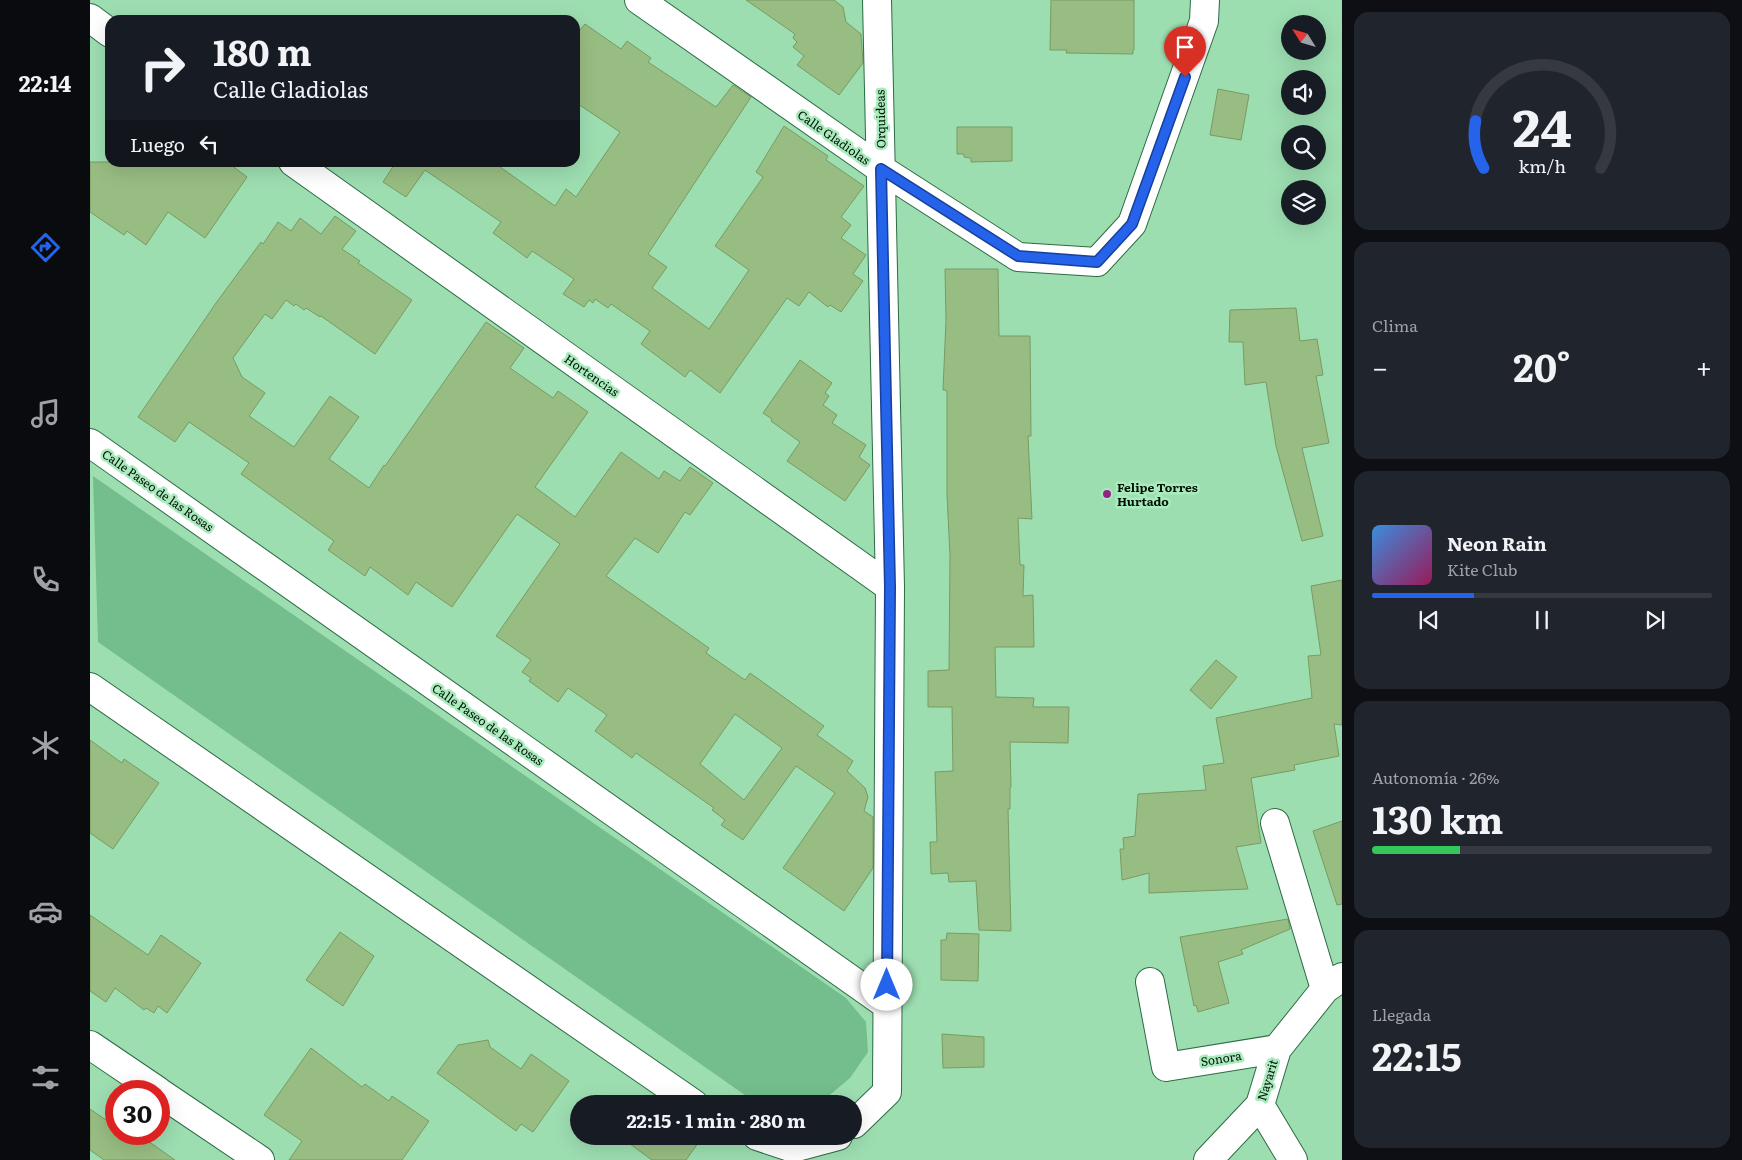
<!DOCTYPE html>
<html lang="es">
<meta charset="utf-8">
<style>
:root{--surface:#171b24;--page:#20242c;--text:#f1f3f6;--muted:#9ea1a6;--line:#363941;--accent:#2563eb}
body{margin:0;font-family:Literata,serif;background:var(--page);color:var(--text);height:100vh;display:flex;flex-direction:column;font-size:19px;white-space:nowrap}
*{box-sizing:border-box;margin:0}
p{font-size:16px;color:var(--muted)}
.icon{flex:none;width:28px;height:28px;fill:none;stroke:currentColor;stroke-width:2;stroke-linecap:round;stroke-linejoin:round}
.map{position:relative;flex:1;overflow:hidden}
.sheet{display:flex;flex-direction:column;gap:12px;padding:12px;background:#0d0f14;width:400px}
.sheet>*{flex:none}
.top-card{position:absolute;left:15px;top:15px;width:475px;height:152px;border-radius:15px;box-shadow:0 5px 20px #0002;background:#171b24;color:var(--text);overflow:hidden}
.needle{width:32px;rotate:307deg}
.controls{position:absolute;left:1191px;top:15px;display:grid;gap:10px}
.controls a{display:grid;place-items:center;width:45px;height:45px;border-radius:50%;background:var(--surface);box-shadow:0 5px 20px #0002;font-size:25px}
.speed{position:absolute;left:15px;top:1080px;display:flex;gap:10px;font-size:25px;font-weight:700;text-align:center}
.speed>*{display:grid;place-content:center;width:65px;height:65px;border-radius:50%;background:var(--surface);box-shadow:0 5px 20px #0002;line-height:1}
.speed .limit{border:8px solid #d22;background:#fff;color:#111}
.pin{position:absolute;display:grid;place-items:center;width:42px;height:42px;color:#fff;margin:-51px -21px;border-radius:50% 50% 50% 0;rotate:-45deg;box-shadow:0 0 5px #0007}
.pin .icon{rotate:45deg}
.me{position:absolute;width:55px;margin:-28px;rotate:0deg;stroke-linejoin:round;filter:drop-shadow(0 0 4px #0008)}
.turn{display:flex;align-items:center;gap:18px;height:105px;padding:0 25px;font-size:22px}
.turn .icon{width:65px;height:65px;stroke-width:2.5}
.turn b{display:block;font-size:35px;line-height:42px}
.then{display:flex;align-items:center;height:48px;padding:0 25px;background:#0003;gap:10px;font-size:19px}
.big{font-size:38px;font-weight:700;line-height:1.1}
.sheet .card{flex:1;display:flex;flex-direction:column;justify-content:center;gap:8px;min-width:0;padding:0 18px;border-radius:15px;background:var(--page)}
.sheet .dial{align-items:center;gap:0}
.dial svg{height:130px;overflow:visible;fill:none;stroke:var(--line);stroke-width:7;stroke-linecap:round;text-anchor:middle}
.dial text{fill:var(--text);stroke:none}
.song{display:flex;align-items:center;gap:15px}
.cover{width:60px;height:60px;border-radius:8px;background:linear-gradient(135deg,hsl(210 70% 55%),hsl(330 70% 35%))}
.played{height:5px;border-radius:2px;background:linear-gradient(90deg,var(--accent) 30%,var(--line) 30%)}
.keys{display:flex;justify-content:space-around;direction:ltr}
.heat{display:flex;justify-content:space-between;align-items:center;font-size:28px;direction:ltr}
.charge{height:8px;border-radius:4px;background:linear-gradient(90deg,#34c759 26%,var(--line) 0)}
.trip{position:absolute;left:480px;top:1095px;width:292px;height:50px;border-radius:25px;background:var(--surface);box-shadow:0 5px 20px #0002;font-weight:700;line-height:50px;text-align:center}
main{display:flex;flex:1;min-height:0}
.tab-bar{display:flex;flex-direction:column;width:90px;justify-content:space-around;align-items:center;background:#090b0e;color:var(--muted)}
.tab-bar .icon{width:35px;height:35px}
.tab-bar .on{color:var(--accent)}
.tab-bar b{font-size:22px;color:var(--text)}
.map>svg:first-child{display:block}
.green{fill:#74bd8c}
.building{fill:#98bd82;stroke:#789b62;fill-rule:evenodd}
.lines{fill:none;stroke-linecap:round;stroke-linejoin:round}
.minor-casing{stroke:#2c6b44;stroke-width:30}
.minor{stroke:#fff;stroke-width:28}
.route-casing{stroke:#184099;stroke-width:12}
.route{stroke:#2563eb;stroke-width:9}
.poi-dot{fill:#932485;stroke:#aaebbe;stroke-width:2}
.labels{text-anchor:middle;dominant-baseline:central;stroke-width:5;stroke-linejoin:round;paint-order:stroke}
.street-label{font-size:12px;fill:#001204;stroke:#aaebbe}
.poi-label{font-size:12px;font-weight:bold;fill:#001204;stroke:#aaebbe;text-anchor:start}
</style>
<main>
<nav class="tab-bar">
<b>22:14</b>
<svg class="icon on" aria-label="directions" viewBox="0 0 24 24"><path d="M12 3l9 9-9 9-9-9zM9 14v-3h6M13 9l2 2-2 2"/></svg>
<svg class="icon" aria-label="music" viewBox="0 0 24 24"><path d="M9 18V5l10-2v13"/><circle cx="6" cy="18" r="3"/><circle cx="16" cy="16" r="3"/></svg>
<svg class="icon" aria-label="phone" viewBox="0 0 24 24"><path d="M5 4h4l2 5-3 2q2 4 5 5l2-3 5 2v4C11 20 4 13 5 4z"/></svg>
<svg class="icon" aria-label="climate" viewBox="0 0 24 24"><path d="M12 3v18M4 7l16 10M4 17L20 7"/></svg>
<svg class="icon" aria-label="car" viewBox="0 0 24 24"><path d="M5 17H2v-5l4-1 3-4h7l3 4 3 1v5h-3M9 17h6M6 11h13"/><circle cx="7" cy="17" r="2"/><circle cx="17" cy="17" r="2"/></svg>
<svg class="icon" aria-label="filters" viewBox="0 0 24 24"><path d="M4 7h16M4 17h16"/><circle cx="9" cy="7" r="2"/><circle cx="15" cy="17" r="2"/></svg>
</nav>
<div class="map">
<svg width="1252" height="1160" viewBox="0 0 1252 1160">
<rect width="100%" height="100%" fill="#9ddeb1"/>
<!-- green -->
<path class="green" d="M3 476 756 998 776 1022 778 1052 760 1078 729 1104H669L662 1100 8 642Z"/>
<!-- building -->
<path class="building" d="M656 0H744L753 7 756 22 771 34 773 63 749 95 707 65 714 56 703 47 707 42 703 38 705 34Z
M961 0H1044V50H1043V54L976 53 977 50H960Z
M495 24 531 49 537 41 561 58 558 62 626 107 643 85 661 97 558 254 577 267 562 288 619 329 659 270 625 246 673 177 666 172 694 126 738 156 736 160 774 186 751 217 761 225 751 238 776 255 763 274 773 281 751 312 740 305 738 307 719 292 709 306 697 298 630 393 600 370 595 377 551 344 560 331 521 304 518 308 505 299 503 303 499 300 494 307 473 294 484 279 442 251 437 258 403 233 411 222 335 170 316 197 293 182 306 162H403L465 206 476 189 486 197 530 132 485 102V36Z
M1128 89 1159 95 1151 140 1120 135Z
M867 127H922V161L881 162V158L874 157V154H867Z
M0 162H137L157 177 115 238 78 212 56 245 37 231 34 235 0 212Z
M245 216 266 231 252 249 270 261 268 263 322 300 285 354 231 316 230 317 216 308 214 310 206 304 204 306 196 300 182 319 175 314 143 358 152 377 175 393 159 416 204 447 240 396 269 417 239 459 279 488 294 465 295 466 396 322 434 348 420 368 463 398 468 391 498 412 445 487 485 517 531 452 569 479 574 471 590 481 600 467 623 483 600 515 595 512 568 553 545 538 516 576 619 648 616 653 655 680 660 673 734 726 727 735 763 761 757 771 775 788 778 797 774 811 783 817V868L754 911 693 868 745 793 706 766 653 840 631 825 635 820 622 810 624 808 546 753 542 758 505 731 517 715 478 688 468 702 439 681 441 678 432 672 441 660 406 636 470 544 427 514 362 607 326 582 318 595 280 567 275 576 238 550 244 541 151 474 159 463 99 422 85 442 48 417 126 303 171 242 173 244 188 222 201 231 210 218 231 234ZM645 714 692 748 654 800 610 764Z
M855 269H908L909 336H940L941 436H938L942 519 928 518 930 565H934L933 596 943 595 944 647H905L906 697 944 698 943 707H979L978 743 920 742 921 787 920 788V809H918L921 931 889 930 886 881 859 882 858 873 841 874 840 842H847L845 772 863 771 862 707H838V671L859 670 860 556 857 494V392L856 390H853L856 320Z
M1206 308 1210 341 1227 339 1233 375 1226 376 1239 443 1212 448 1233 536 1212 541 1186 446 1176 382 1155 385 1153 342H1139L1140 310Z
M710 360 742 383 735 393 739 396 733 405 747 415 742 423 776 445 769 457 780 465 755 501 697 461 710 442 681 421 682 419 673 413Z
M1252 580V725L1244 724 1249 756 1204 765 1205 770 1161 778 1171 843 1146 847 1158 889 1059 893V873L1032 880 1030 849H1034L1033 838 1045 836 1048 794 1116 790 1113 766 1134 763 1126 718 1222 698 1218 656 1231 655 1221 586Z
M1126 660 1147 677 1121 709 1100 690Z
M0 740 32 763 34 759 69 783 23 849 0 833Z
M1252 821V904L1247 905 1223 831Z
M0 915 58 955 71 935 111 963 77 1013 68 1006 64 1013 56 1008 54 1010 25 988 16 1002 0 991Z
M1198 919 1200 929 1151 950 1153 954 1128 962 1139 1003 1108 1012 1106 1005 1104 1006 1090 937Z
M250 932 284 956 253 1006 216 980Z
M857 933 889 934 888 981 851 980V940H856Z
M852 1034 894 1037V1067L853 1068Z
M398 1040 400 1047 431 1069 441 1054 479 1081 443 1132 431 1124 426 1131 347 1073 368 1045Z
M221 1048 272 1087 275 1084 299 1101 302 1096 339 1121 312 1160H199L212 1141 174 1115Z
M0 1109 19 1122 23 1116 26 1118V1134H48L85 1160H14L0 1150Z
M529 1136H613L596 1160H562Z"/>
<g class="lines">
<!-- minor casing -->
<g class="minor-casing">
<path id="minor" d="M549 0 791 169 928 257 1007 262 1042 224 1114 21 1115 0
M0 18 20 33
M203 162 800 587
M0 443 797 1005
M0 687 604 1104
M1185 823 1235 989
M1060 982 1076 1067 1187 1049
M0 1045 68 1091
M69 1092 170 1160
M1170 1105 1203 1160
M764 1124 797 1092 800 587 787 0
M667 1136 703 1148
M703 1148 748 1136
M1118 1160 1170 1105 1187 1049 1235 989 1252 977"/>
</g>
<!-- minor -->
<use href="#minor" class="minor"/>
</g>
<g class="lines">
<!-- route casing -->
<g class="route-casing">
<path id="route" d="M797 985 800 587 791 169 928 256 1007 262 1042 224 1095 77"/>
</g>
<!-- route -->
<use href="#route" class="route"/>
</g>
<!-- markers -->
<circle class="poi-dot" cx="1017" cy="494" r="5"/>
<g class="labels">
<!-- street labels -->
<g class="street-label">
<text transform="translate(790 119) rotate(-91)">Orquideas</text>
<text transform="translate(744 137) rotate(35)">Calle Gladiolas</text>
<text transform="translate(502 375) rotate(35)">Hortencias</text>
<text transform="translate(68 490) rotate(35)">Calle Paseo de las Rosas</text>
<text transform="translate(398 724) rotate(35)">Calle Paseo de las Rosas</text>
<text transform="translate(1131 1058) rotate(-9)">Sonora</text>
<text transform="translate(1177 1080) rotate(-73)">Nayarit</text>
</g>
<!-- poi labels -->
<g class="poi-label">
<text x="1027" y="487">Felipe Torres<tspan x="1027" dy="14">Hurtado</tspan></text>
</g>
</g>
</svg>
<div class="controls">
<a><svg class="needle" viewBox="-14 -14 28 28"><path d="M0-13l5 13h-10z" fill="#e53935"/><path d="M0 13l5-13h-10z" fill="#9ea1a6"/></svg></a>
<a><svg class="icon" aria-label="sound" viewBox="0 0 24 24"><path d="M4 9h4l5-4v14l-5-4H4zM17 9q2 3 0 6"/></svg></a>
<a><svg class="icon" aria-label="search" viewBox="0 0 24 24"><circle cx="10" cy="10" r="6"/><path d="M15 15l6 6"/></svg></a>
<a><svg class="icon" aria-label="layers" viewBox="0 0 24 24"><path d="M12 4l9 5-9 5-9-5zM3 14l9 5 9-5"/></svg></a>
</div>
<div class="speed"><div class="limit">30</div></div>
<div class="pin" style="left:1095px;top:77px;background:#d93025"><svg class="icon" aria-label="arrive" viewBox="0 0 24 24"><path d="M6 21V4h12l-3 4 3 4H6"/></svg></div>
<svg class="me" style="left:797px;top:985px" viewBox="-20 -20 40 40"><circle r="19" fill="#fff"/><path d="M0-13L10 11 0 6-10 11z" fill="#2563eb"/></svg>
<div class="trip">22:15 · 1 min · 280 m</div>
<div class="top-card">
<div class="turn"><svg class="icon" aria-label="right" viewBox="0 0 24 24"><path d="M7 20v-9h11M14 6l5 5-5 5"/></svg><div><b>180 m</b>Calle Gladiolas</div></div>
<div class="then">Luego<svg class="icon" aria-label="left" viewBox="0 0 24 24"><path d="M17 20v-9H6M10 6l-5 5 5 5"/></svg></div>
</div>
</div>
<section class="sheet">
<div class="card dial"><svg viewBox="0 0 100 80">
<path d="M14 69A42 42 0 1 1 86 69"/>
<path d="M14 69A42 42 0 0 1 9 40" stroke="#2563eb"/>
<text x="50" y="56" font-size="32" font-weight="700">24</text>
<text x="50" y="72" font-size="11">km/h</text>
</svg></div>
<div class="card"><p>Clima</p>
<div class="heat"><a>−</a><b class="big">20°</b><a>+</a></div>
</div>
<div class="card">
<div class="song"><i class="cover"></i><div><b>Neon Rain</b><p>Kite Club</p></div></div>
<div class="played"></div>
<div class="keys"><svg class="icon" aria-label="previous" viewBox="0 0 24 24"><path d="M18 5L8 12l10 7zM5 5v14"/></svg><svg class="icon" aria-label="pause" viewBox="0 0 24 24"><path d="M8 5v14M16 5v14"/></svg><svg class="icon" aria-label="next" viewBox="0 0 24 24"><path d="M6 5l10 7-10 7zM19 5v14"/></svg></div>
</div>
<div class="card"><p>Autonomía · 26%</p><b class="big">130 km</b><div class="charge"></div></div>
<div class="card"><p>Llegada</p><b class="big">22:15</b></div>
</section>
</main>
